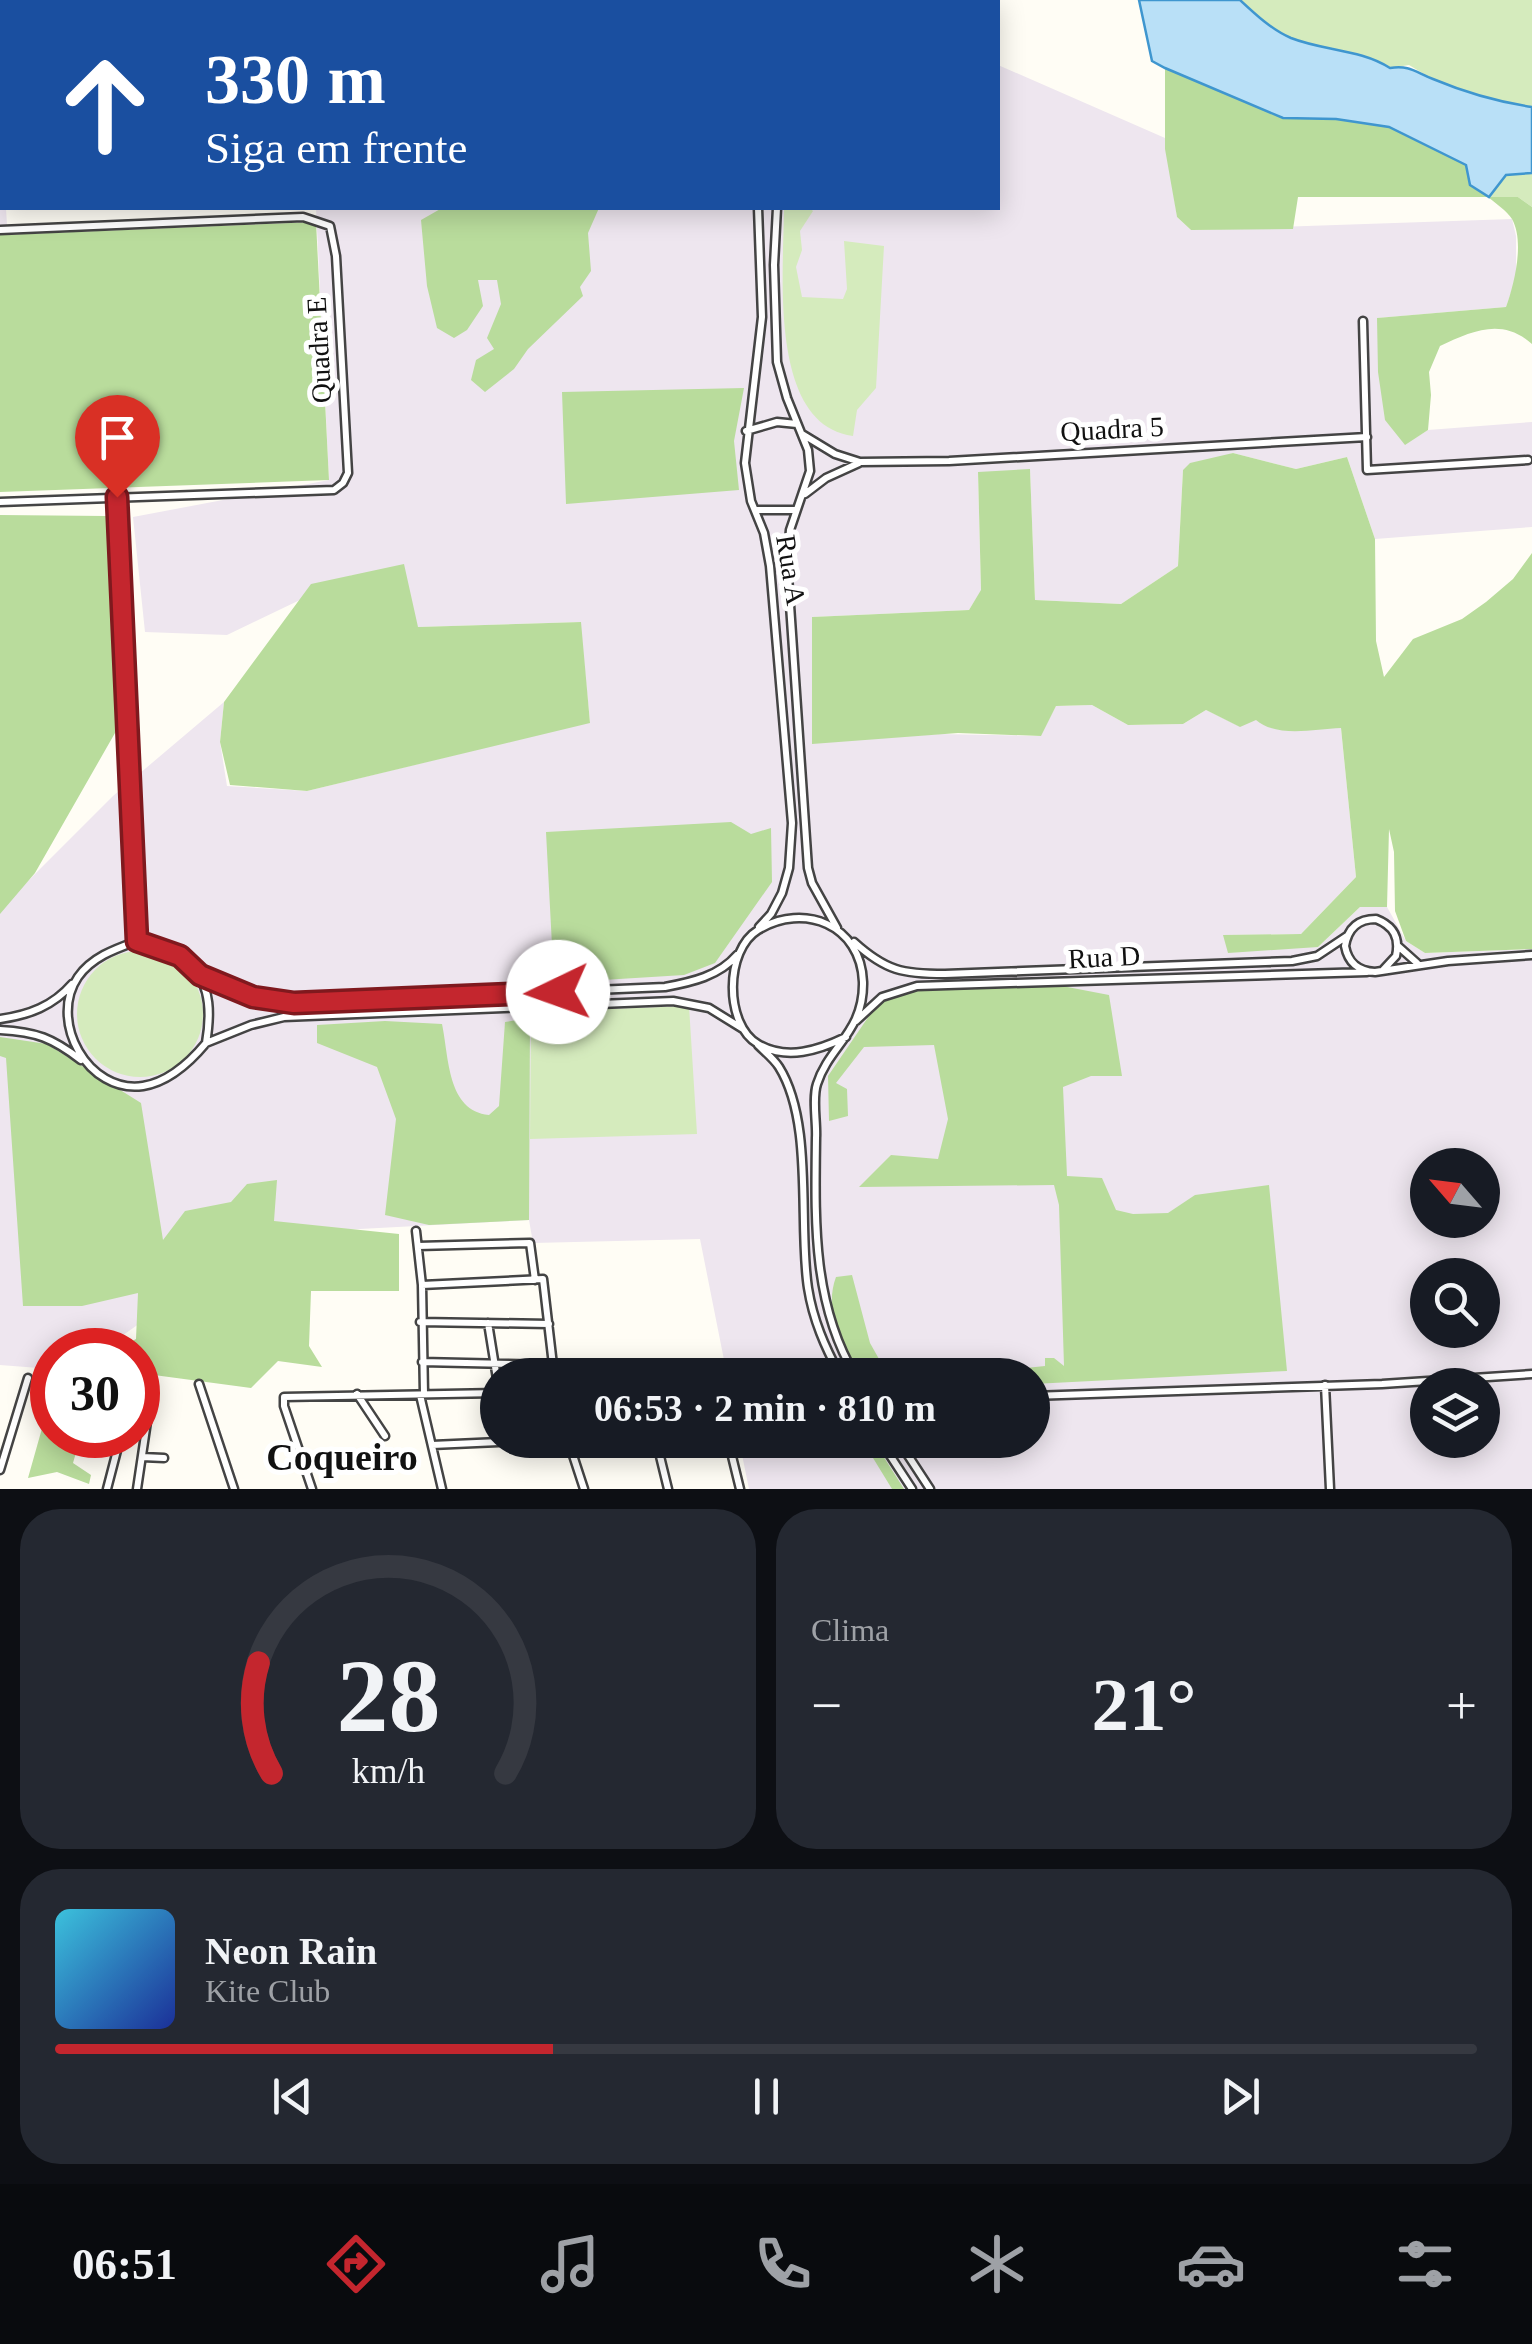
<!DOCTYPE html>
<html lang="pt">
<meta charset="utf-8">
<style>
:root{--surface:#171b24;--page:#242831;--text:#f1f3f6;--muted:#9ea1a6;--line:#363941;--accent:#c4262e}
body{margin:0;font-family:Georgia,serif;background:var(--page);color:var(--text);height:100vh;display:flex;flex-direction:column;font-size:38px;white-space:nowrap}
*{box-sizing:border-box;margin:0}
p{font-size:32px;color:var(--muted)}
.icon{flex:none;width:55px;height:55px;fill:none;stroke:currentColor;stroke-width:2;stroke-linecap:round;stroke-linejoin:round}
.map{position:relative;height:1489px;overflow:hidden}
.details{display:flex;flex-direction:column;gap:20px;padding:20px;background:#0d0f14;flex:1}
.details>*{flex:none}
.guide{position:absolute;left:0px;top:0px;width:1000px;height:210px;box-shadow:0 5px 25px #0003;background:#1a4fa0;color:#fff;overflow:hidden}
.needle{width:65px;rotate:298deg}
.fabs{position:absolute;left:1410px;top:1148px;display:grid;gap:20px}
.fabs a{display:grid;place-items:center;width:90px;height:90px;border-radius:50%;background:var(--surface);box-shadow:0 5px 25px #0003;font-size:50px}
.speed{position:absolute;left:30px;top:1328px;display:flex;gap:20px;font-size:50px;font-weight:700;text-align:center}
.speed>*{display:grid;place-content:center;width:130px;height:130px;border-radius:50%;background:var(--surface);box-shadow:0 5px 25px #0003;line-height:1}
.speed .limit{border:15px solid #d22;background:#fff;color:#111}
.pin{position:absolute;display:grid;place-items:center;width:85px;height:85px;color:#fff;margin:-102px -42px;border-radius:50% 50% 50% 0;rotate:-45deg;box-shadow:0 0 10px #0007}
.pin .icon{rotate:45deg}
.me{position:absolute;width:110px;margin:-55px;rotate:267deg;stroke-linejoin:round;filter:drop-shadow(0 0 8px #0008)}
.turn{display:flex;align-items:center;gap:35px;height:210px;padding:0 40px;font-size:45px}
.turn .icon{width:130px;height:130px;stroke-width:2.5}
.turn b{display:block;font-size:70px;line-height:85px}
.big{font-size:75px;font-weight:800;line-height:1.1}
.details .tile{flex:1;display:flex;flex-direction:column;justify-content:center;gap:15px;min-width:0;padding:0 35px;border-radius:40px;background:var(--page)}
.details .dial{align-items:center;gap:0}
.dial svg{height:260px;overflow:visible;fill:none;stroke:var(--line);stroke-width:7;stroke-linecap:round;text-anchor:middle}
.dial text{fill:var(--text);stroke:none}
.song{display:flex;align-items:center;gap:30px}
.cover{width:120px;height:120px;border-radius:15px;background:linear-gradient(135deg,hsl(190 70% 55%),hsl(230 70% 35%))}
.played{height:10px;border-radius:5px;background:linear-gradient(90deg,var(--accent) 35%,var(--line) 35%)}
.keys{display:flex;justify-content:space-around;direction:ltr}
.heat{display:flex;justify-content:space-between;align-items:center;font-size:55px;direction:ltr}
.details .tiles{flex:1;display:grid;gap:20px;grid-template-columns:1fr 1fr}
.tile:last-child{grid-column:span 2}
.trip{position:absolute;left:480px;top:1358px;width:570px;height:100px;border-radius:50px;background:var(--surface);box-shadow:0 5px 25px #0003;font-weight:800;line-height:100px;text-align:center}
.dock{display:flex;height:160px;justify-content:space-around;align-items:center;background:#090b0e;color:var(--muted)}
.dock .icon{width:70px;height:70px}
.dock .active{color:var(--accent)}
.dock b{font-size:45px;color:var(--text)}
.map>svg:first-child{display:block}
.industrial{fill:#eee6ef;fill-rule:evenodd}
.green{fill:#d5ebbd}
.forest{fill:#b9dc9c}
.water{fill:#b9e0f7;stroke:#3f96cf;stroke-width:2.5}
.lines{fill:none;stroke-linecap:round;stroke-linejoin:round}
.minor-casing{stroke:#444;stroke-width:11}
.minor{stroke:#fff;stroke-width:6}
.route-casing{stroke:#7f191e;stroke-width:25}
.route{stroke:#c4262e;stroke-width:18}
.labels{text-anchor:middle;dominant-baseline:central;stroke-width:10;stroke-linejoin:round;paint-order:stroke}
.street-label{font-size:28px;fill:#111;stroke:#fff}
.district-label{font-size:38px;font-weight:bold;fill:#111;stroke:#fff}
</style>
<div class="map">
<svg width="1532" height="1489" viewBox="0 0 1532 1489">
<rect width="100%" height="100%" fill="#fffdf5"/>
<!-- industrial -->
<path class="industrial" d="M303 0H829L836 2H304Z
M998 65 1165 138 1177 217 1191 230 1512 219 1516 236V278L1506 307 1378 318V345L1405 444 1428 430 1532 422V527L1375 539 1347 457 1296 469 1233 453 1183 470 1178 566 1121 604 1035 600 1030 470 978 473 981 591 969 610 812 617V743L939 734 1040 736 1056 706 1092 705 1128 725 1183 724 1206 710 1239 726 1257 719 1341 728 1356 877 1301 934 1224 935 1318 947 1360 907H1387L1406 941 1425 953 1532 949V1489H749L739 1440H1032V1375H727L700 1239 533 1243 529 1220 266 1234 102 1350H52V1369L0 1365V909L113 796 224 702 220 742 227 786 307 791 590 722 580 622 418 627 352 575 227 635 145 632 133 517 329 480 316 208H998ZM1428 1165H1482V1220H1428ZM1428 1275H1482V1330H1428ZM1428 1385H1482V1440H1428Z
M0 94 2 208H6L7 226 0 227Z"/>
<!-- green -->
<path class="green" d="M1240 0H1532V107L1496 101 1432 79 1409 65 1390 68C1361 49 1324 51 1291 38 1272 30 1256 14 1240 0Z
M1532 173V207L1518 197H1489L1506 175Z
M784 208H810L813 211 800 231 802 250 796 267 802 297 843 299 847 289 844 241 884 246 876 388 857 410 853 436C767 425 784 268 784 208Z
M77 1014a63 63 0 1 1 126 0a63 63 0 1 1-126 0Z
M689 1006 697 1134 530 1139 531 1012Z"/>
<!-- forest -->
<path class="forest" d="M0 0H295L296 2H2V96Z
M1165 68 1283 118 1336 119 1389 127 1409 134 1466 165 1488 197H1518L1532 207V344C1502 317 1472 331 1440 346L1429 372 1431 395 1428 430 1405 445 1385 420 1378 372 1377 318 1506 307C1514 285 1525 242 1512 219 1507 211 1495 203 1488 197H1298L1293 229 1191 230 1177 217 1165 149Z
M442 208H599L588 233 591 271 580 287 583 296 528 349 514 369 485 392 471 380 476 360 494 349 487 338 501 304 497 280H478L483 306 467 330 454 338 437 328 427 286 421 220Z
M316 222 329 480 0 492V235Z
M744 388 734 441 739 490 566 504 562 392Z
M1233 453 1296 469 1347 457 1375 539 1376 641 1384 677 1413 639 1462 619 1486 602 1513 579 1532 553V949L1425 953 1406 941 1395 911 1394 852 1389 829 1387 907H1360L1318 947 1228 953 1223 935 1301 934 1356 877 1341 728C1314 729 1277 738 1256 720L1240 727 1206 710 1183 724 1128 725 1092 705 1056 706 1041 736 958 733 812 744V617L969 610 981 590 978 472 1030 469 1035 600 1121 604 1178 566 1183 470 1190 463Z
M0 515 106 516 119 726 35 873 0 914Z
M404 564 418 627 581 622 590 723 307 791 230 785 220 742 224 702 311 584Z
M731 822 751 834 771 828 772 882 715 963 684 975 554 983 546 832Z
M1057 985 1109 995 1122 1076H1091L1063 1087 1067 1176 1102 1178 1116 1210 1133 1214 1168 1213 1195 1195 1269 1185 1287 1371 1033 1384 1032 1375H961L1045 1366V1358H1054L1064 1366 1059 1205 1054 1185 859 1187 891 1155 938 1159 948 1119 934 1045 864 1047 836 1083 847 1089 848 1116 829 1121 828 1076 871 1013 884 1000 907 991Z
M530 1018 529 1220 429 1225 385 1215 396 1119 377 1067 317 1043V1025L385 1021 442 1024C449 1057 447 1111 489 1115L499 1106 505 1022Z
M0 1037 47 1044 141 1103 163 1240 185 1211 231 1202 247 1184 277 1180 274 1221 399 1234V1291H311L309 1346 322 1367 278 1361 251 1388 154 1375 138 1378V1350H115L136 1339 138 1293 82 1306H23L6 1058 0 1056Z
M852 1275 870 1343 888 1375H861C843 1345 823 1312 836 1277Z
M52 1393V1435H81L73 1463 91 1475 89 1484 57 1472 28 1478Z
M862 1440H873L904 1489H892Z"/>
<!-- water -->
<path class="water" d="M1139 0H1240C1255 14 1272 30 1291 38 1324 51 1360 49 1390 68 1410 65 1415 72 1433 79 1464 92 1499 102 1532 107V173L1506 175 1489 197 1470 185 1466 165 1389 127 1336 119 1283 118 1165 68 1152 61Z"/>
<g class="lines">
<!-- minor casing -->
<g class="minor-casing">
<path id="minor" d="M696 0V2
M803 0 807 2
M712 2 715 0
M758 208 762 317 745 463 751 501 764 533 770 566 792 823 789 868 782 893 771 914 759 927
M777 208 774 265 777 362 787 398 808 450 810 471 790 530 787 561 808 868 812 883 837 928
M0 230 303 217 330 226 336 256 348 473 343 483 334 490 0 502
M1363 321 1367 470 1528 460
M746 431 777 422 797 424
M802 434 835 454 860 462 949 461 1367 437
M805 494 826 478 859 463
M117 498 137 941
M756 510H796
M137 941C196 958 217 979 206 1043 191 1061 168 1082 143 1086 88 1094 48 1021 78 977 92 957 115 949 137 941Z
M854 942C886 971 903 974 945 974L1292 961 1317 956 1347 936
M1398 946 1417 963
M1383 970 1396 956C1400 938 1394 926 1376 919 1358 919 1348 928 1345 946 1348 962 1357 971 1375 972L1448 961 1532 955
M199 975 253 997 293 1003 665 987C692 982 719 976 737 955
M0 1019C29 1015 53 1006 72 984
M856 1021 882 997 917 986 1367 972
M0 1030C37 1032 52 1038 81 1060
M846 1037C819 1050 787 1061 758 1044 724 1024 725 950 758 930 804 902 861 925 863 982 864 1032 829 1046 817 1084 812 1099 817 1122 816 1138 815 1219 812 1303 855 1375
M206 1043 251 1025 284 1017 673 1001 709 1008 743 1029
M758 1045C765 1052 774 1059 779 1067 814 1123 798 1224 808 1288 813 1320 825 1347 840 1375
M416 1231 422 1285 424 1394
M418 1246 530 1243 535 1280
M422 1285 543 1279 553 1365 422 1362
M420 1322 549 1324
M488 1323 498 1385
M199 1384 234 1489
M1325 1385 1330 1489
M357 1394 385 1436
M420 1395 442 1489
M1032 1396 1382 1384 1532 1374
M568 1440 584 1489
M728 1440 740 1489
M880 1440 912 1489
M898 1440 930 1489
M657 1444 668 1489
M432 1445 540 1440
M142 1457 164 1458
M0 1470 28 1378
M107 1489 121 1435
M137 1489 148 1415
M312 1489 284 1406V1397L498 1393"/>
</g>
<!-- minor -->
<use href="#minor" class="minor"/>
</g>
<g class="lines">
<!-- route casing -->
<g class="route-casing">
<path id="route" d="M117 497 137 941 180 956 200 975 253 997 294 1003 558 992"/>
</g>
<!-- route -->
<use href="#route" class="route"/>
</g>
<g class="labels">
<!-- street labels -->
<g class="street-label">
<text transform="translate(319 350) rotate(-93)">Quadra E</text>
<text transform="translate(1112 429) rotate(-3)">Quadra 5</text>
<text transform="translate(791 570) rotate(81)">Rua A</text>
<text transform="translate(1104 957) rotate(-3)">Rua D</text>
</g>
<!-- district labels -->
<g class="district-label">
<text x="342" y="1457">Coqueiro</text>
</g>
</g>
</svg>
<div class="fabs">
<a><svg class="needle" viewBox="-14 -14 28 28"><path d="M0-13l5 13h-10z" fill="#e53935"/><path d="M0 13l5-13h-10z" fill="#9ea1a6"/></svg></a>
<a><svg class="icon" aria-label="search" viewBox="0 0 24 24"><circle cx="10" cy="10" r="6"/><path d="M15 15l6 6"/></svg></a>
<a><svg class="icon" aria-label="layers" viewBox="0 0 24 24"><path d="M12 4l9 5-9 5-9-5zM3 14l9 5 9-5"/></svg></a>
</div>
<div class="speed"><div class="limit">30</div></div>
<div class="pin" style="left:117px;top:497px;background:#d93025"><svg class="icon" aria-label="arrive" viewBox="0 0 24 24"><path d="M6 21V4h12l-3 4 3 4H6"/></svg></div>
<svg class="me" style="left:558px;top:992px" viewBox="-20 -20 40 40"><circle r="19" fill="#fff"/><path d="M0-13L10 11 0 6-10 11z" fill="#c4262e"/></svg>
<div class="trip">06:53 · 2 min · 810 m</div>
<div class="guide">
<div class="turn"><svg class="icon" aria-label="ahead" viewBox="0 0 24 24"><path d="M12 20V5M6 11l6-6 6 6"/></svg><div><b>330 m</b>Siga em frente</div></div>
</div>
</div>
<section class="details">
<div class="tiles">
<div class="tile dial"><svg viewBox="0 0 100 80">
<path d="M14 69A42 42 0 1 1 86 69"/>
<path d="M14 69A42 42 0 0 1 10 35" stroke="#c4262e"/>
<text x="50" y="56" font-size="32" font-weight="700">28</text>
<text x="50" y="72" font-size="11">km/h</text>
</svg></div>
<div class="tile"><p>Clima</p>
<div class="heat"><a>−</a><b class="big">21°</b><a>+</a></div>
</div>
<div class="tile">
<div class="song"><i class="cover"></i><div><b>Neon Rain</b><p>Kite Club</p></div></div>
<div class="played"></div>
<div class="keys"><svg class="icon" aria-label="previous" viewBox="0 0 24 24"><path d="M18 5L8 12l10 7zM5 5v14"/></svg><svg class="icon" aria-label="pause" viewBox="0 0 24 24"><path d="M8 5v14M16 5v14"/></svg><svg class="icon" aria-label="next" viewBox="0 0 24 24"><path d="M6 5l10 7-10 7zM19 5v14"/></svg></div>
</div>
</div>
</section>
<nav class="dock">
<b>06:51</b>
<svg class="icon active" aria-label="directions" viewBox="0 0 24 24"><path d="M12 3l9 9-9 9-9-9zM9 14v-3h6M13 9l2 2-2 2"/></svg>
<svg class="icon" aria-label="music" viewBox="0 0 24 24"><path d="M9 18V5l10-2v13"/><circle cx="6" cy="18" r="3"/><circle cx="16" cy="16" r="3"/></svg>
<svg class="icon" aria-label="phone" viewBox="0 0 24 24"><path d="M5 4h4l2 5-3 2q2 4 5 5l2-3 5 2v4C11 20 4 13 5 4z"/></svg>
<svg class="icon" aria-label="climate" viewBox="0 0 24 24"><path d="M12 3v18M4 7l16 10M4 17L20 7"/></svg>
<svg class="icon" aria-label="car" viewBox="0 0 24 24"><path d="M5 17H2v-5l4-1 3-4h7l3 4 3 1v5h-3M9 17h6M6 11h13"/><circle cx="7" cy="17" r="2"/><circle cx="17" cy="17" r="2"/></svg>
<svg class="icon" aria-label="filters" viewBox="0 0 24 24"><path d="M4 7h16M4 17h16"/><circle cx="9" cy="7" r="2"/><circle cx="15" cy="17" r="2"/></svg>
</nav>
